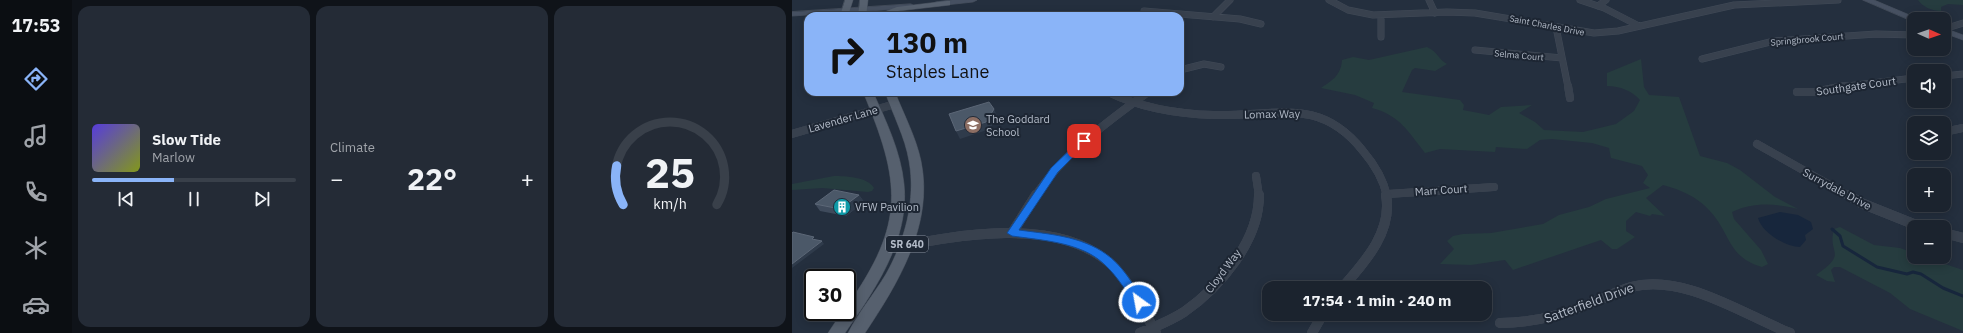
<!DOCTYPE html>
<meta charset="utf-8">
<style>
:root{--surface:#1b232e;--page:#242b36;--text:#f1f3f6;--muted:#a0a4aa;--line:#39404a;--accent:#8ab4f8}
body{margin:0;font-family:"IBM Plex Sans",sans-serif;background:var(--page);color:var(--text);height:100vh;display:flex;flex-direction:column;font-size:15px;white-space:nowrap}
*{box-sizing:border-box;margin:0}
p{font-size:13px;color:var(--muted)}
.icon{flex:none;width:22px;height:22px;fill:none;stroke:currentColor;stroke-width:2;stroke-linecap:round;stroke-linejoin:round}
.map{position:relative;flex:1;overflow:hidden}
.details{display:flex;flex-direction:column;gap:6px;padding:6px;background:#0f1319;width:720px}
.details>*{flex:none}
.hud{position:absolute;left:12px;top:12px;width:380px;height:84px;border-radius:12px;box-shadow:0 2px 10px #0003,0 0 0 1px var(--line);background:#8ab4f8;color:#111;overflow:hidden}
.needle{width:26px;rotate:92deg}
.controls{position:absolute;left:1115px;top:12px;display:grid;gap:8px}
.controls a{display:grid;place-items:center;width:44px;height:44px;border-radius:8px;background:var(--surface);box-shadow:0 2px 10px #0003,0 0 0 1px var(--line);font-size:20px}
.speed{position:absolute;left:12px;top:269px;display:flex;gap:8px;font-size:20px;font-weight:700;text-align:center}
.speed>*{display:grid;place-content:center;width:52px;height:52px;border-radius:50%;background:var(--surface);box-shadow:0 2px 10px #0003,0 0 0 1px var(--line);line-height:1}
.speed .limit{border:2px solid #111;border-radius:6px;background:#fff;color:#111}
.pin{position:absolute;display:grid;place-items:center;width:34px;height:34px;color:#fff;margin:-17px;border-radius:8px;box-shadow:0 2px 6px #0006}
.me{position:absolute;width:44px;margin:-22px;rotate:328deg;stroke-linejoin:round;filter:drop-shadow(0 0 3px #0008)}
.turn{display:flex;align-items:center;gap:14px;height:84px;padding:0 16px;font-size:18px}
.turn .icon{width:52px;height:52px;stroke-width:2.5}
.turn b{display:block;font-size:28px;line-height:34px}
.big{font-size:30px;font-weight:700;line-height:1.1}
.details .card{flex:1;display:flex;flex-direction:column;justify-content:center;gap:6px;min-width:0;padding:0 14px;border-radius:12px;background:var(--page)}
.details .dial{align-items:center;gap:0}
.dial svg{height:104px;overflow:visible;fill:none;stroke:var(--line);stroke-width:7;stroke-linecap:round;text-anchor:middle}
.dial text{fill:var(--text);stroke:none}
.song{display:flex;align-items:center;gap:12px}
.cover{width:48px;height:48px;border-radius:6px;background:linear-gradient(135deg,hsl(250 70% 55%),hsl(70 70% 35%))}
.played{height:4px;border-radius:2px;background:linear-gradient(90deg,var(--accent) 40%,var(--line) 40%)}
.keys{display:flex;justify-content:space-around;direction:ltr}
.heat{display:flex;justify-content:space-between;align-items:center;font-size:22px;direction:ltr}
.details .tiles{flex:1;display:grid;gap:6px;grid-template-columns:repeat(3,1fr)}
.trip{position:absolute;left:470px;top:281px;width:230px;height:40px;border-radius:12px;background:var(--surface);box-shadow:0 2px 10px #0003,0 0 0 1px var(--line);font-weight:700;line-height:40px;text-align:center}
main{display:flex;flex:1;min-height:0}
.tabs{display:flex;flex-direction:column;width:72px;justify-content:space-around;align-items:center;background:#0b0e12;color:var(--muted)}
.tabs .icon{width:28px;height:28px}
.tabs .selected{color:var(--accent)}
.tabs b{font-size:18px;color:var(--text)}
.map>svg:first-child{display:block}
.green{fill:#263c3f}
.water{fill:#17263c}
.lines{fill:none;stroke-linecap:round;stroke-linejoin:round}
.stream{stroke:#17263c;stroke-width:3}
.street-far2-casing{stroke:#414a57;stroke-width:7}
.street-far1-casing{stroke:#414a57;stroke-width:8}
.street-casing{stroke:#414a57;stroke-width:10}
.secondary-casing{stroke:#414a57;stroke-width:1}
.primary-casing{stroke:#414a57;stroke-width:1}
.street-far2{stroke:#38414e;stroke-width:6}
.street-far1{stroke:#38414e;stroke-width:8}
.street{stroke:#38414e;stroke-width:10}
.secondary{fill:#465061;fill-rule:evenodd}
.primary{fill:#56606e;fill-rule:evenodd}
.wall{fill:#3f4b5c}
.shaded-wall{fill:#2f3b4b}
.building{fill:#4b5868;stroke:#5c6777}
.route{fill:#1a73e8;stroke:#114b97}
.labels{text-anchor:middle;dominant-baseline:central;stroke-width:4;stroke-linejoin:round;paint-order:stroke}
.far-street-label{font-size:9px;fill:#b4bcc9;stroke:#1d2633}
.shield{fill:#1d2633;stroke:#878f9c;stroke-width:1}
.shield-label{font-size:10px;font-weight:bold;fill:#b4bcc9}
.street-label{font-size:11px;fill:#b4bcc9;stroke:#1d2633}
.poi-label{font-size:11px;fill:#b4bcc9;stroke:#1d2633;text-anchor:start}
.near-street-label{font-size:13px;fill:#b4bcc9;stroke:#1d2633}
</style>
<main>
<nav class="tabs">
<b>17:53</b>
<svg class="icon selected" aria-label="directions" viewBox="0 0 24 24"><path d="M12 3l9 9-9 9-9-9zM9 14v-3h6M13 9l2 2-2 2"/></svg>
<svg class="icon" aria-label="music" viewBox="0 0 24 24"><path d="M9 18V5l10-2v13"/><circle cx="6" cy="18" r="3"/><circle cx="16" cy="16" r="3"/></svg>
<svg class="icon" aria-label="phone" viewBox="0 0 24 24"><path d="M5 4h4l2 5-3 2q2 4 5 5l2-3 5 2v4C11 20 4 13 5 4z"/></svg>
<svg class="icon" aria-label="climate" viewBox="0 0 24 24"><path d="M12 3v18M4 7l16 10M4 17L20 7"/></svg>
<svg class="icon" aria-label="car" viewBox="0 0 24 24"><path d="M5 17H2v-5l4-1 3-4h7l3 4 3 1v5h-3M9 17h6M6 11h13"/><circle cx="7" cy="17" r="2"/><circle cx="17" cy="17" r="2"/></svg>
</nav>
<section class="details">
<div class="tiles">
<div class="card">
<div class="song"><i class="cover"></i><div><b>Slow Tide</b><p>Marlow</p></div></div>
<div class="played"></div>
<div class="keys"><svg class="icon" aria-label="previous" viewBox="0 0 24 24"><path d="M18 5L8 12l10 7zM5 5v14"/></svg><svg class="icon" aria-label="pause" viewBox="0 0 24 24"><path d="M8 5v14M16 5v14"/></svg><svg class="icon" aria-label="next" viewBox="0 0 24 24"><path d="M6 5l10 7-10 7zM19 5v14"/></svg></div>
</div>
<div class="card"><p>Climate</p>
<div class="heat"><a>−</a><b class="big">22°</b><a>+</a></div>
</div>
<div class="card dial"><svg viewBox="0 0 100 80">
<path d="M14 69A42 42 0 1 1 86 69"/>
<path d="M14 69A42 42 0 0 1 9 39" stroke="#8ab4f8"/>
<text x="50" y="56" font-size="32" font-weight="700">25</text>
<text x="50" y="72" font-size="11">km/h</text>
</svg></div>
</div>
</section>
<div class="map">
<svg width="1171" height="333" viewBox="0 0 1171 333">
<rect width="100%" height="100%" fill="#242f3e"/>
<!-- green -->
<path class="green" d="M1126 0H1171V5L1156 4 1149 7V11C1140 11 1131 7 1126 0Z
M635 47C646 52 646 59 655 64L643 71 623 68 620 70 610 92 668 100 672 105 671 110 697 115 709 107 740 105 727 113 743 122 752 130 791 132 824 124 842 111 848 100C840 91 828 86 815 86V73L849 59 852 87 857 95 887 97 908 156 935 163 948 170 983 197 1006 209C983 203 961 202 940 212L942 219 969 250 976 264 970 267C935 257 939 233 917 210 904 196 889 190 871 185L854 198 873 216 860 214 858 216 844 212 834 221V231L843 237 825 249H820L809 240 721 270 713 260 679 265 648 264 662 249 655 241 661 236 671 234 699 233 751 224 767 215 797 207 814 199 858 188 851 183 856 175 850 166 819 158 817 148 800 143 760 139 748 140 735 149 704 147 703 152 648 149 633 153C616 132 609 116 580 108L582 103 563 95 529 88C541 80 549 75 550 60L561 57 577 60Z
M42 176C53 176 76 177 82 188L80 191 76 192 30 188 0 190V184Z
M1048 227 1082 245 1108 248 1122 253V257H1132L1171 270V331L1118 309 1098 293 1048 267H1042L1039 270 1043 282 1035 281 1024 275C1057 252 1035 255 1042 229Z"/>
<!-- water -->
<path class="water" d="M988 212 1006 215 1019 222 1021 229 1013 235 1014 240 1008 247C994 247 970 233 966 218Z"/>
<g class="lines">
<!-- stream -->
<path class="stream" d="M1040 229 1048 236 1051 246 1085 267 1115 274 1121 272 1129 274 1151 288 1171 296"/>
<!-- street-far2 casing -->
<g class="street-far2-casing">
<path id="street-far2" d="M537 0 556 10 581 15 655 12 683 13 802 33 826 31 942 5 1046 0
M637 0 643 13
M788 0 812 8 847 26
M806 6 814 0
M352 11 448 19 469 24
M589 16V37
M421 17 438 0
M764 27 776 87
M1152 29 1171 23
M683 50 770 58
M910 59 982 41 1084 34 1122 35
M388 70 412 64 429 67
M1152 76 1171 74
M1047 87 1122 78"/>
</g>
<!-- street-far1 casing -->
<g class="street-far1-casing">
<path id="street-far1" d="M776 86 778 98
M316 92C349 108 386 114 422 115 482 117 527 95 571 151 583 165 591 178 595 196
M1005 92H1023L1052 86
M1152 132 1171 128
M0 134 103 104
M965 144 1057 196
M464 176 467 196
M596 194 702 187
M243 196C273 152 314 123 356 92"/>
</g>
<!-- street casing -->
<g class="street-casing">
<path id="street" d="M1056 195 1069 203 1129 227
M220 233 244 195
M1152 233 1171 238
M95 249C161 236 267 214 321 266 340 285 351 310 364 333
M550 288C572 263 601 232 594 195
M708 323C740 323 768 316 797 304 811 299 825 291 839 287 891 273 952 315 998 333
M348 333C363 327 378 321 392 312 428 287 467 241 467 195
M520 333 531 314"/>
</g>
<!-- secondary casing -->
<g class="secondary-casing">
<path id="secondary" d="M160 0H185L181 2 144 6 140 4 144 2Z
M1071 0H1082L1127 19 1120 21Z
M119 4 123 6 122 8 0 16V12Z
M1152 28 1171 35V40L1152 33Z"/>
</g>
<!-- primary casing -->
<g class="primary-casing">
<path id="primary" d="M53 0H61L56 16H48Z
M68 0H76L74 16H66Z
M155 1H158V5L106 11 93 16H81L105 7Z
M71 92H81C94 121 109 152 112 184 118 239 83 290 53 333H36L50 312H55V306C114 223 109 182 71 92Z
M93 92H103C112 115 124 137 129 161 142 224 107 282 73 333H56C66 313 82 294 94 274 113 240 124 200 117 161 113 137 101 115 93 92Z"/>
</g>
<!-- street-far2 -->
<use href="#street-far2" class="street-far2"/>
<!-- street-far1 -->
<use href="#street-far1" class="street-far1"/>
<!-- street -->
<use href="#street" class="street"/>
<!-- secondary -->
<use href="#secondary" class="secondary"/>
<!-- primary -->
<use href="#primary" class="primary"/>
</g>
<!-- wall -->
<path class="wall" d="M67 195 72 202 54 216 28 211 23 204Z"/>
<!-- shaded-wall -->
<path class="shaded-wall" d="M202 109 205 116 198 129 168 139 164 131Z
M67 195 72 202 54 216 48 209Z
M30 241 32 244 0 268V264Z"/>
<!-- building -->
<path class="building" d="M197 102 202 109 194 122 164 131 157 114Z
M42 190 67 195 48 209 23 204Z
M1 232 22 237 20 239 30 241 0 264V233Z"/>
<!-- route -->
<path class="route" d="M292 138 295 139V143L266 172 227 230C256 234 289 236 314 254 330 265 340 283 351 299L353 302 351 305H343C333 289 322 271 306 259 283 242 248 240 220 236L215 233 259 168 289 139Z"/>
<!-- icons -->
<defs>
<g id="school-disc" transform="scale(0.9)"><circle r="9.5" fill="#8d6e63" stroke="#1d2633"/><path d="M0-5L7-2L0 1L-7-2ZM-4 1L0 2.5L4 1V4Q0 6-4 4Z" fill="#fff"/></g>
<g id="building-disc" transform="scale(0.9)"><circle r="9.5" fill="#0f9aa8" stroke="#1d2633"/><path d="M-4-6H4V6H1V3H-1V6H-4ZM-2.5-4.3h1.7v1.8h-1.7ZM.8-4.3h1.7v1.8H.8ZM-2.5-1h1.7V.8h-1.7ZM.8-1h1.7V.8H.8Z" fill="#fff"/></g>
</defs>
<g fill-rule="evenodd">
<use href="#school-disc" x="181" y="125"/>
<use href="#building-disc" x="50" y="207"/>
</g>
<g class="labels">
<!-- far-street labels -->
<g class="far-street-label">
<text transform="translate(755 25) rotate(11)">Saint Charles Drive</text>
<text transform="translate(1015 39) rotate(-5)">Springbrook Court</text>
<text transform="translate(727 55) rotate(5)">Selma Court</text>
</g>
<!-- shield labels -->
<rect class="shield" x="94" y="236" width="42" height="16" rx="3"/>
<g class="shield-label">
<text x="115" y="244">SR 640</text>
</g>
<!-- street labels -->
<g class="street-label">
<text transform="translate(1064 86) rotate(-8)">Southgate Court</text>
<text transform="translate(480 114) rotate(-1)">Lomax Way</text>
<text transform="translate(51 119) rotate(-16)">Lavender Lane</text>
<text transform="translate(1045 189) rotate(28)">Surrydale Drive</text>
<text transform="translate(649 190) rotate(-4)">Marr Court</text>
<text transform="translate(431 271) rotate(-53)">Cloyd Way</text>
</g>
<!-- poi labels -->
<g class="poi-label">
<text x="194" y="119">The Goddard<tspan x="194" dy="13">School</tspan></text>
<text x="63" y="207">VFW Pavilion</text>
</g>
<!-- near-street labels -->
<g class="near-street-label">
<text transform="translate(797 303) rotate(-20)">Satterfield Drive</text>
</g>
</g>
</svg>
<div class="controls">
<a><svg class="needle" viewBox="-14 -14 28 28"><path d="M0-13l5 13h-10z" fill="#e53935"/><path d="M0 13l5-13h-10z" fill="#a0a4aa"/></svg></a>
<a><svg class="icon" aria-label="sound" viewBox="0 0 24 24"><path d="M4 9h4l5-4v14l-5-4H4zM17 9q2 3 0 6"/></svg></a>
<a><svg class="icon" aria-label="layers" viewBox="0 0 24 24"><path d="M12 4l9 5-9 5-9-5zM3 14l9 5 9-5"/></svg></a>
<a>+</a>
<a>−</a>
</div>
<div class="speed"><div class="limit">30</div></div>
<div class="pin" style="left:292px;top:141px;background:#d93025"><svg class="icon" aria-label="arrive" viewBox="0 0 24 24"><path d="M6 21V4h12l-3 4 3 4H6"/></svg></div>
<svg class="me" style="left:347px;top:302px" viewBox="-20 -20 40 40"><circle r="17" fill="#1a73e8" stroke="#fff" stroke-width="3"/><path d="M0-11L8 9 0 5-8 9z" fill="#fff"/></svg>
<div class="trip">17:54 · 1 min · 240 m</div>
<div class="hud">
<div class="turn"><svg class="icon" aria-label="right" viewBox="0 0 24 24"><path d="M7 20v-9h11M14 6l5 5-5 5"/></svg><div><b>130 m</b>Staples Lane</div></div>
</div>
</div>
</main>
